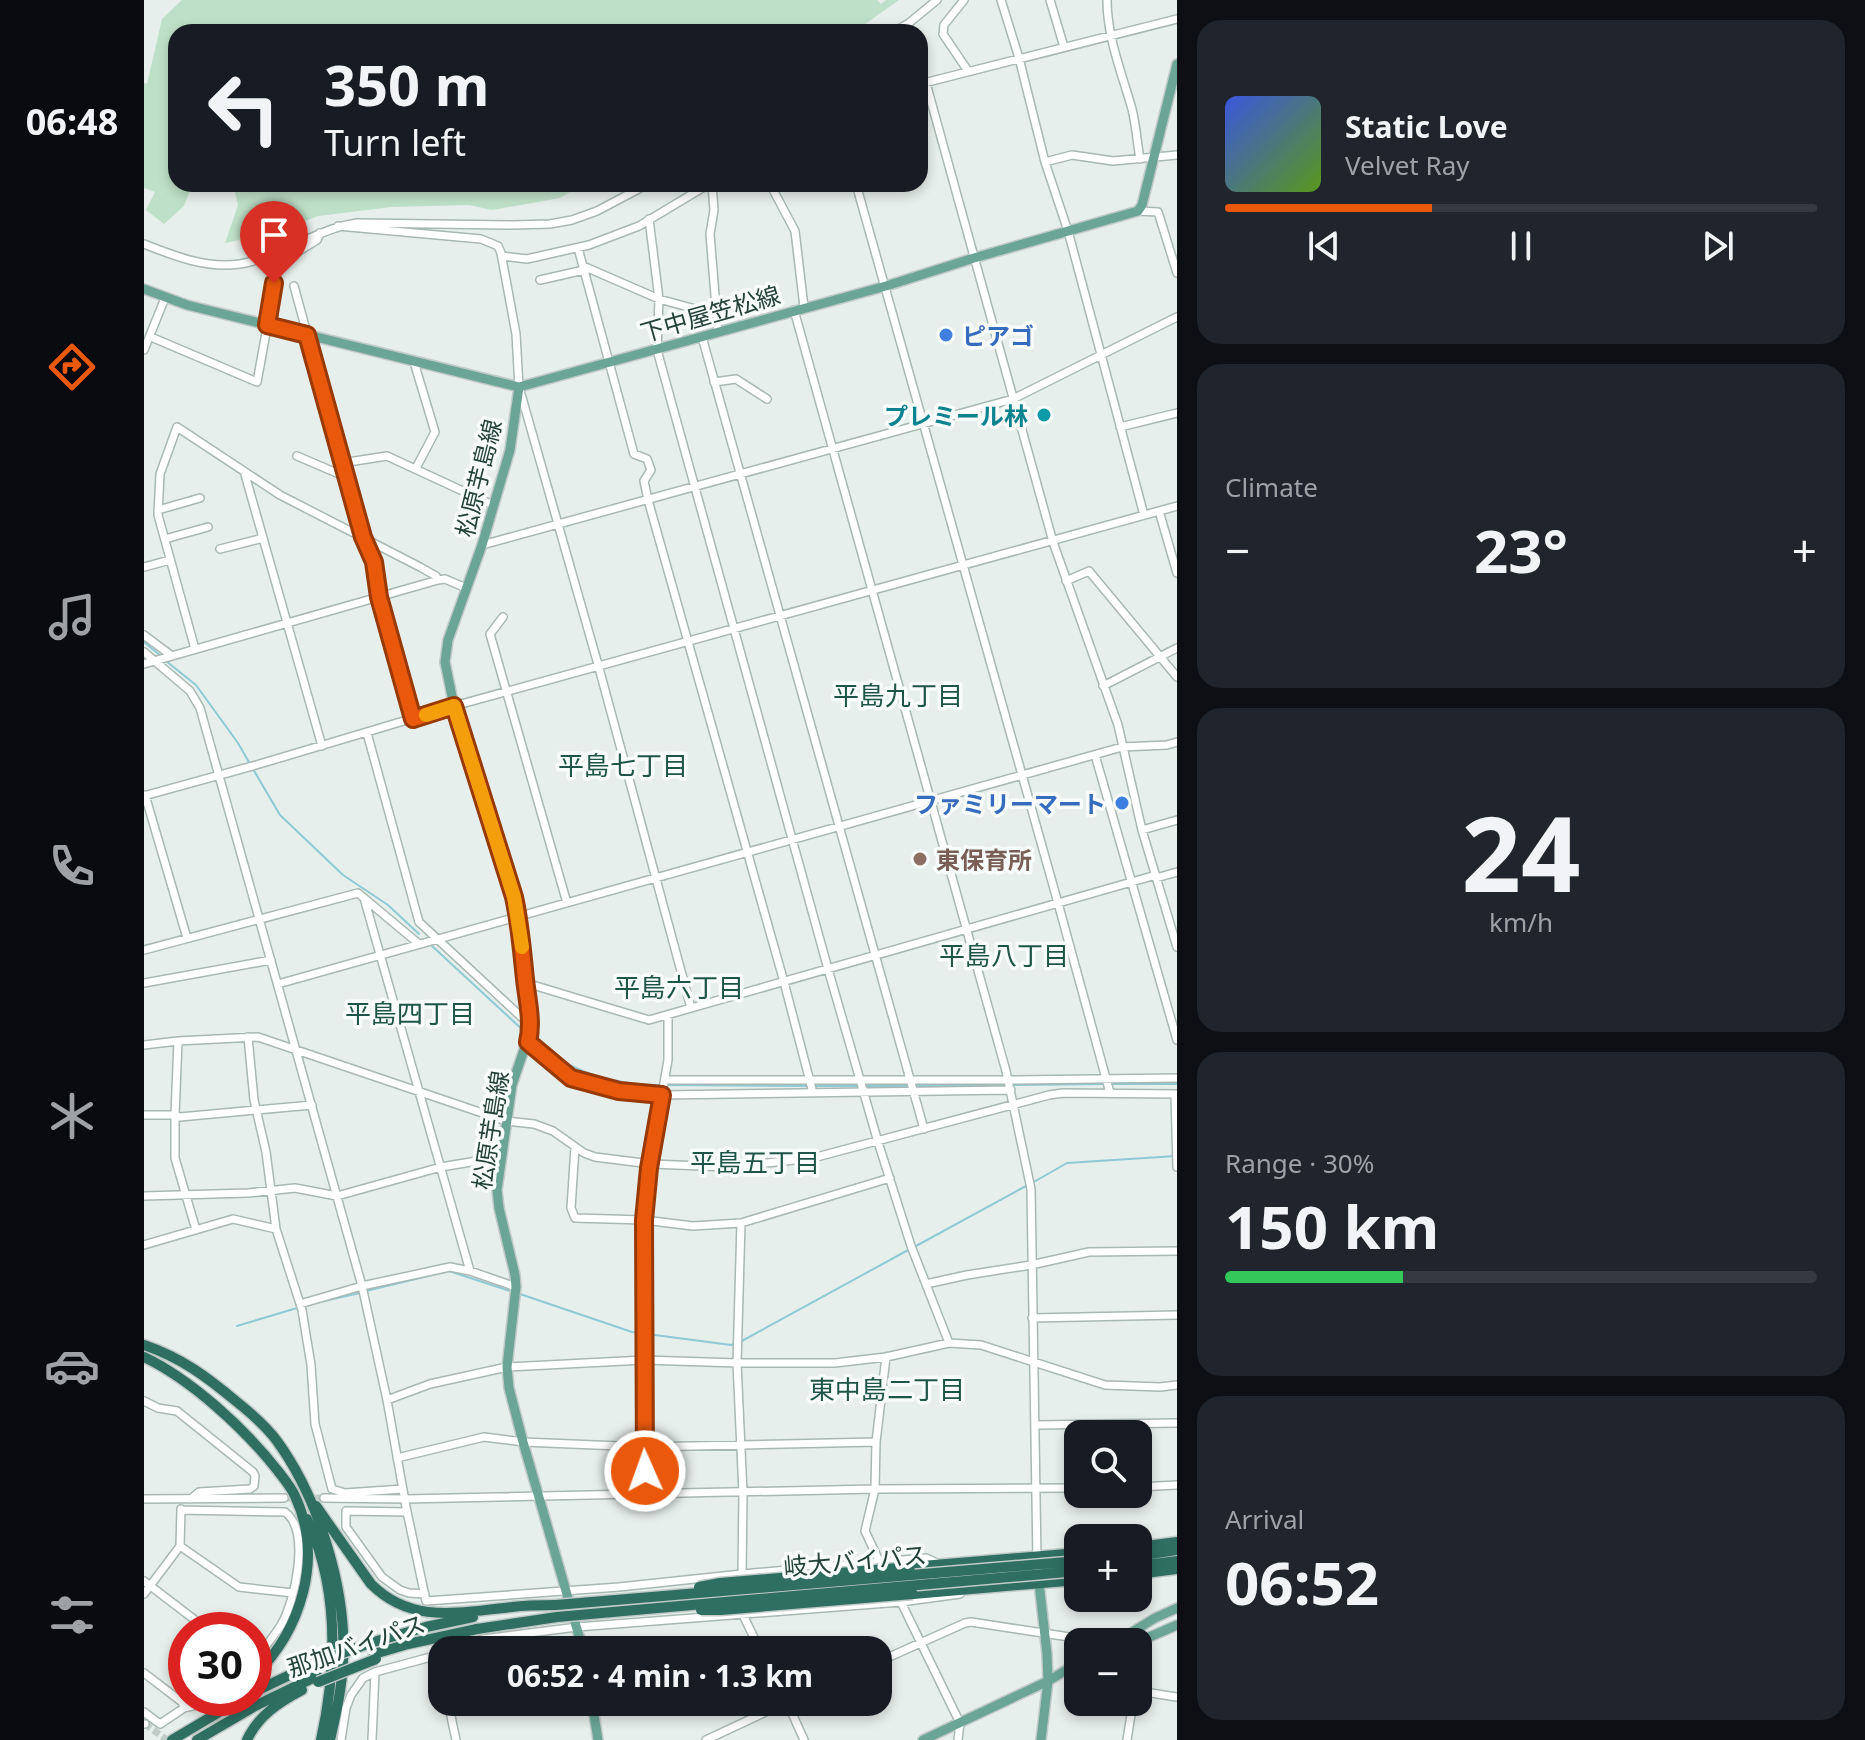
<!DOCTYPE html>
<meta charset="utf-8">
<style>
:root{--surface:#171b24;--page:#20242c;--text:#f1f3f6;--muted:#9ea1a6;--line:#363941;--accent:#ea580c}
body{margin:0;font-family:"Noto Sans","Noto Sans JP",sans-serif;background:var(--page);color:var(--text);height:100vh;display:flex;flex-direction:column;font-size:30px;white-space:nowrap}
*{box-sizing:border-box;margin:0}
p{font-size:26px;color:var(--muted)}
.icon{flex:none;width:44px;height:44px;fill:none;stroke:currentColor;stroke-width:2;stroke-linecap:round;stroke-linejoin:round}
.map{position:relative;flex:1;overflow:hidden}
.details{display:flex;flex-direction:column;gap:20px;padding:20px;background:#0d0f14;width:688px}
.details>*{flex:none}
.banner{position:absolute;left:24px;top:24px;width:760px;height:168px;border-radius:24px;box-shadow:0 4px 12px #0003;background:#171b24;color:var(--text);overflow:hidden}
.tools{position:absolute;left:920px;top:1420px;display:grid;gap:16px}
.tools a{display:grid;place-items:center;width:88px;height:88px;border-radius:16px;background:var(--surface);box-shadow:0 4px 12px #0003;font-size:40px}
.speed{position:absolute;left:24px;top:1612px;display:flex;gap:16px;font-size:40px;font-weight:700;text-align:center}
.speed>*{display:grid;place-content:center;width:104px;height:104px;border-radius:50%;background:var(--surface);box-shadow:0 4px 12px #0003;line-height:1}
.speed .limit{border:12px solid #d22;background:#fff;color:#111}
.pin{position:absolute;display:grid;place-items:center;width:68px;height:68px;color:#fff;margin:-82px -34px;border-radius:50% 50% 50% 0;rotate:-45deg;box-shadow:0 0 8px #0007}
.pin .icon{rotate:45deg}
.me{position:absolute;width:88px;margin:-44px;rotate:358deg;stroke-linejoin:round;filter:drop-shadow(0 0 6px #0008)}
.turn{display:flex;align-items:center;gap:28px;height:168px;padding:0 24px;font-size:36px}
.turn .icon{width:104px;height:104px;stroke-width:2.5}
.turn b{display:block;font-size:56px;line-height:68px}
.big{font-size:60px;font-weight:700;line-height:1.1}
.details .tile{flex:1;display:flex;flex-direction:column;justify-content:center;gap:12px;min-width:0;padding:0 28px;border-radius:24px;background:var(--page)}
.details .dial{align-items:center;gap:0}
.dial b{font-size:104px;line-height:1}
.song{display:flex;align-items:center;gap:24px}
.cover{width:96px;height:96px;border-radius:12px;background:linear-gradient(135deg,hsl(230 70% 55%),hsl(90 70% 35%))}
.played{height:8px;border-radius:4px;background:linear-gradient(90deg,var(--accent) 35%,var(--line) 35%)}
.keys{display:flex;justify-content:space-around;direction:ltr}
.heat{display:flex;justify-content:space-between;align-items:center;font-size:44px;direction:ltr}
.charge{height:12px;border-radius:6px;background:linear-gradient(90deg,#34c759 30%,var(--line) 0)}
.trip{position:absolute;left:284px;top:1636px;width:464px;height:80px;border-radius:24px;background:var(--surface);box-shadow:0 4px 12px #0003;font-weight:700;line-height:80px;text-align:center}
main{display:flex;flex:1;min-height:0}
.tabs{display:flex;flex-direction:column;width:144px;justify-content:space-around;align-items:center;background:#090b0e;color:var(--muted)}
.tabs .icon{width:56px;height:56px}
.tabs .on{color:var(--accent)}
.tabs b{font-size:36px;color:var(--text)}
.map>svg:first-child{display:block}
.green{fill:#bfe0c8}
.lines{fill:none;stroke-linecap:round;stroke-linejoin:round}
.stream{stroke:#8ec9d4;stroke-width:2}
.minor-tunnel{stroke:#bfccc8;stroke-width:7;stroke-dasharray:7 3.5;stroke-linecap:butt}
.minor-casing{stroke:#a8b8b2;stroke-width:10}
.major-casing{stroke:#c2cac8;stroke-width:12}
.highway-casing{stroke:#c2cac8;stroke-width:13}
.minor{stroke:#fff;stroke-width:7}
.major{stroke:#6aa596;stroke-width:9}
.highway{stroke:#2f6f62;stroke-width:10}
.highway-bridge-casing{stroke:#c2cac8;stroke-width:13;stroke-linecap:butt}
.highway-bridge{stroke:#2f6f62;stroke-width:10}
.route-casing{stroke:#983908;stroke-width:20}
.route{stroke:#ea580c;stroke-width:14}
.slow{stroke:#f59e0b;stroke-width:14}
.shop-dot{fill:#3f7fe0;stroke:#f7fbf9;stroke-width:3}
.culture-dot{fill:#0f9aa8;stroke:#f7fbf9;stroke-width:3}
.education-dot{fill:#8d6e63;stroke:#f7fbf9;stroke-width:3}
.labels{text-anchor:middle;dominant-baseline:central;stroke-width:7;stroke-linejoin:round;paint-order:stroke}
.street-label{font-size:24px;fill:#24423a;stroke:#f7fbf9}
.shop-label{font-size:24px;font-weight:bold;fill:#366cbe;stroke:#f7fbf9;text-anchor:start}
.culture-label{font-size:24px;font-weight:bold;fill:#0d838f;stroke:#f7fbf9;text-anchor:end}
.education-label{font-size:24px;font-weight:bold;fill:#785e54;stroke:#f7fbf9;text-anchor:start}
.neighbourhood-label{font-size:26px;fill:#1f5548;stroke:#f7fbf9}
</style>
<main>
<nav class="tabs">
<b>06:48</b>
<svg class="icon on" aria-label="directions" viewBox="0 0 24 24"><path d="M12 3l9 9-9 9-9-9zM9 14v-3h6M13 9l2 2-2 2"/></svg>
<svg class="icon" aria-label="music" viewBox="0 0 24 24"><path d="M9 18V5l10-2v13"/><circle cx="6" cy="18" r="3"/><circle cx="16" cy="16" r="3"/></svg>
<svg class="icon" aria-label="phone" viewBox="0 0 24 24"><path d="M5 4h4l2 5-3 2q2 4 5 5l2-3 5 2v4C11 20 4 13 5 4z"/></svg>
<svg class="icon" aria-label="climate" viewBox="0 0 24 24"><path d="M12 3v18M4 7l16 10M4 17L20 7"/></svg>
<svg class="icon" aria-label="car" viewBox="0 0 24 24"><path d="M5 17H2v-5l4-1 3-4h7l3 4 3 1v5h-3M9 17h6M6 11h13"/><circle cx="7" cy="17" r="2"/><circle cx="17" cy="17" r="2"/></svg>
<svg class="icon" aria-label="filters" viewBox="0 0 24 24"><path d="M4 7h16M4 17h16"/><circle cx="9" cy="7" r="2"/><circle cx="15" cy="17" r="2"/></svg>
</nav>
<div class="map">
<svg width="1033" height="1740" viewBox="0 0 1033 1740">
<rect width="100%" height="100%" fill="#e6efeb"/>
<!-- green -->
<path class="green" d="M38 0H733L737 4 742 0H755L710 32H32V184H56L48 185 40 206 20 224 2 210 11 192 0 188V83L3 84 18 19Z
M89 184H437L436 186 416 198 348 210 325 205 248 207 174 216 134 231 81 243 94 205Z"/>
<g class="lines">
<!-- stream -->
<path class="stream" d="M0 642 17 656
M22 661 52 685 94 743 106 764
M109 769 136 815 199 875 244 905 275 934
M288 946 381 1032
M389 1039C399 1047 409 1056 420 1062 448 1078 484 1085 515 1085
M965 1084H1033
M521 1085 663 1086
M869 1085 959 1084
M669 1086H715
M721 1086H763
M769 1086 863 1085
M888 1183 923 1163 1032 1156
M772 1246 882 1186
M222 1291 305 1271 366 1291
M376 1294 488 1332 587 1345 590 1344
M171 1303 216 1293
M93 1326 153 1308
M596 1342 766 1249"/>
<!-- minor-tunnel -->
<path class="minor-tunnel" d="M140 1498H180
M282 1601 293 1655
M1 1724 23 1740"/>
<!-- minor casing -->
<g class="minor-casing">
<path id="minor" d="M820 0 800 25 799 34 824 71
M857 0 875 58 901 162 924 231 1000 515
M906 0 920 47
M963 0C963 37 978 74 988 109 992 125 993 142 996 159
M749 32 765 23 793 0
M782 83 909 542 974 725 998 830 1033 947
M776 84 1033 19
M901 162 928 155 969 161 1033 155
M568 184 570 210 566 234 574 332
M626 184 651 231 660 307
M712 184 914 903 966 1093
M994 211 1014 212 1033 273
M505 219 515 299 513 350 684 969 734 1142 767 1246 805 1343
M194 226 337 239 354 246 357 253 372 334 375 387 455 668 547 1008
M0 244C30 256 63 269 96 264 116 261 136 251 154 243 174 235 191 226 213 223L368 225 406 224 428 220 453 211 504 184
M434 248 490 454 503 459 507 470 500 481 504 500 640 982 669 1093
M358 256 383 259 445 245 495 226 565 184
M439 266 515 299 573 315
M396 280 440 270
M150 286 202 477 219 537 230 562 235 597 269 719
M650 310 862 1071 887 1189 893 1560
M7 337 113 382 134 267 137 262 173 240 176 233
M558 337 780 1129
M0 350 21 298
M270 362 291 432 272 468
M570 382 592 379 623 399
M976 427 1033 413
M153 456 202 477
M198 463 243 456 349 505
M100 471 178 746
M14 510 56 498
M1015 511 1033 573
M21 539 64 527
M338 545 869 399 1033 317
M76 549 119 538
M0 567 26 560
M922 581 945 571 1033 677
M359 617 346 634 423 903
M0 635 28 656
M51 649 14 515 16 474 33 427 136 495 276 567 292 576 294 580
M0 652 46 691 56 708 218 1286 243 1400 262 1507 282 1601 475 1587 598 1574 782 1558 795 1564
M0 664 294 580 301 579 322 588
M959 686 1033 648
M223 733 275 922 386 1025
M951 755 1033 1040
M1 795 43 938
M0 796 112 765 310 706 1033 506
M998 830 1033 820
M1012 878 1033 872
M220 898 326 1271
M0 950 214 893 275 944
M0 983 127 960
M382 983 505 1020 1012 875
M134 984 978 747 1023 745 1033 742
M104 1037 110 1100 122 1152 132 1229
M34 1041 31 1115V1158L52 1230
M384 1042 427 1078 475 1091 518 1095 867 1090
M0 1045 34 1041 114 1037 362 1121 390 1124 409 1131 440 1153 451 1157 507 1164 584 1167 669 1158 905 1095 919 1093 1033 1094
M521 1080H864L1033 1078
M1031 1094 1033 1167
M0 1115H31L36 1117 168 1105
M431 1147 427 1208 431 1218 500 1220 549 1226 597 1223 746 1178
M0 1196 104 1193 151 1188 193 1196 297 1167 357 1157
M597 1223 593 1363 599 1493 598 1574
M0 1245 89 1219 132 1229 158 1310 167 1365 171 1424 188 1489 201 1493 259 1489
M782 1284 823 1275 887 1265 945 1252 1033 1251
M156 1304 218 1286 306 1267 326 1271 372 1287
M888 1318 1033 1315
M243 1400 286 1384 363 1367 500 1360 593 1363H691L742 1357 805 1343 837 1345 961 1385 1016 1387 1033 1385
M0 1401 14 1408 33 1411 109 1472 111 1476 110 1486 106 1489 55 1492 47 1499
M891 1425 1033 1423
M253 1458 340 1437 379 1442 500 1447 732 1442
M994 1487 1033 1485
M502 1495 500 1447V1220L505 1168 524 1060V1015
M180 1498 261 1499 731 1489 934 1488
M0 1499 140 1498
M37 1510 141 1512C167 1531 151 1601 137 1625 129 1638 119 1649 110 1661
M263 1512 202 1511V1527L238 1577 256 1590 265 1593 281 1594
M36 1546 95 1587 149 1593
M737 1565 721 1531 731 1489 732 1442 742 1357
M0 1581 64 1630
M0 1594 36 1546 37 1509
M756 1600 816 1723 814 1740
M599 1615 616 1650
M318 1650 338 1639 433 1627 757 1602 816 1594
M293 1655 298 1677
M734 1662 821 1623 827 1622 945 1640 947 1642
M994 1669 998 1640
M0 1673 38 1702 40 1708
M923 1673 927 1679 934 1680
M994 1691 1033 1697
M304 1702 312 1740
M643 1702 660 1740
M0 1712 16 1724 40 1708 53 1705 62 1698
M0 1724H1
M197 1740 202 1708 207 1695 219 1678 231 1672 298 1654
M228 1740 231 1672
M562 1740 643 1702
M983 1740 989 1702"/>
</g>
<!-- major casing -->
<g class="major-casing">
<path id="major" d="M0 289 43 305 375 387 742 286 830 258 994 211 998 205 1033 64
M375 387 366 450 338 545 304 640 301 662 310 706 370 897 374 916 386 1032 368 1085 353 1190 355 1208 371 1275 372 1287 363 1367 365 1388 379 1442 439 1650
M972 1642 1011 1618 1033 1608
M994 1642 1033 1625
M904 1681 934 1663
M448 1702 454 1740
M779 1740 904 1681 903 1654 895 1583
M897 1740 904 1681"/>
</g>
<!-- highway casing -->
<g class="highway-casing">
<path id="highway" d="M0 1345C38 1358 63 1377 93 1402 108 1414 122 1426 133 1441 175 1499 203 1590 199 1661 198 1688 192 1714 186 1740
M0 1357C48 1380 101 1429 134 1471 140 1479 147 1487 151 1496 180 1558 157 1631 110 1676
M172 1506 227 1584C268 1625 316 1612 368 1607 383 1605 398 1605 412 1605
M163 1519C195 1588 193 1667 177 1740
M994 1547 1033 1542
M994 1556 1033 1550
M994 1566 1033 1561
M766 1567 934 1553
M994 1574 1033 1569
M769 1594 934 1580
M226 1643 282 1627 329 1617
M230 1654 264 1644 333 1629
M110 1692 171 1663
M28 1740 99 1698
M53 1740 111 1706 173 1676
M103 1740C114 1716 135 1702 158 1690"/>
</g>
<!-- minor -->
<use href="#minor" class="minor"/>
<!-- major -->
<use href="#major" class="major"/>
<!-- highway -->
<use href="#highway" class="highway"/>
<!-- highway-bridge casing -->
<g class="highway-bridge-casing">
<path id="highway-bridge" d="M555 1587 576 1583 766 1567
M412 1605 934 1561
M557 1610H577L769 1594
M333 1629 413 1617 491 1610 934 1571
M171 1663 226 1643
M174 1682 232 1659"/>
</g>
<!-- highway-bridge -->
<use href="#highway-bridge" class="highway-bridge"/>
</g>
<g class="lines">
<!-- route casing -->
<g class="route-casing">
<path id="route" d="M130 283 123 325 163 335 219 537 230 562 235 597 269 719 310 706 370 897C376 924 378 951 381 979 383 999 389 1021 384 1042L427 1078 475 1091 518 1095 505 1168 500 1220 501 1471"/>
</g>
<!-- route -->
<use href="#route" class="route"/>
<!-- slow -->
<path class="slow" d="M282 715 310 706 370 897 378 947"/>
</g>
<!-- markers -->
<g class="shop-dot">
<circle cx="802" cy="335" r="8"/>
<circle cx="978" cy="803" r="8"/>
</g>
<circle class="culture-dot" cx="900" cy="415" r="8"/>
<circle class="education-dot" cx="776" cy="859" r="8"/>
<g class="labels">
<!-- street labels -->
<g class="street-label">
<text transform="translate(566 313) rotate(-16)">下中屋笠松線</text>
<text transform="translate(334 478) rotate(-76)">松原芋島線</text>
<text transform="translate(346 1130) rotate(-81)">松原芋島線</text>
<text transform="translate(711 1560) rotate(-5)">岐大バイパス</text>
<text transform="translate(212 1645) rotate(-19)">那加バイパス</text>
</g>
<!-- shop labels -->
<g class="shop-label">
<text x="818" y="335">ピアゴ</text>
<text x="962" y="803" text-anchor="end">ファミリーマート</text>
</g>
<!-- culture labels -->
<g class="culture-label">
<text x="884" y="415">プレミール林</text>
</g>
<!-- education labels -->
<g class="education-label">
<text x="792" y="859">東保育所</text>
</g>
<!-- neighbourhood labels -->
<g class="neighbourhood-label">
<text x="754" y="695">平島九丁目</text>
<text x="479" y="765">平島七丁目</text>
<text x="860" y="955">平島八丁目</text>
<text x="535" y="987">平島六丁目</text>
<text x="266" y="1013">平島四丁目</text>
<text x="611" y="1162">平島五丁目</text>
<text x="743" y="1389">東中島二丁目</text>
</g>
</g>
</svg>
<div class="tools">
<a><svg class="icon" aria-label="search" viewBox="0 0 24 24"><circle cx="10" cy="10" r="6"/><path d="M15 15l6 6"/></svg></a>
<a>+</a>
<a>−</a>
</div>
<div class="speed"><div class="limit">30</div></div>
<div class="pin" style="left:130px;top:283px;background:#d93025"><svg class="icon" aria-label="arrive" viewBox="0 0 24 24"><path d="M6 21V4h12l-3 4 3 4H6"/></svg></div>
<svg class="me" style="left:501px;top:1471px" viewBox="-20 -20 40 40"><circle r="17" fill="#ea580c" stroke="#fff" stroke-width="3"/><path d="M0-11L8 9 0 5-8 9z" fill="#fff"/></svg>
<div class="trip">06:52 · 4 min · 1.3 km</div>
<div class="banner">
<div class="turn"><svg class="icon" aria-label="left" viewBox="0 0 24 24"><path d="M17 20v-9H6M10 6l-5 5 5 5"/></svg><div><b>350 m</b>Turn left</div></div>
</div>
</div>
<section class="details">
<div class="tile">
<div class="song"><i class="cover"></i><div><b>Static Love</b><p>Velvet Ray</p></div></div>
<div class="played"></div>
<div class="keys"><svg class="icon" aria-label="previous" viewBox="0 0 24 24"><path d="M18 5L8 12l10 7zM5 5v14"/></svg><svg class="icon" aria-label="pause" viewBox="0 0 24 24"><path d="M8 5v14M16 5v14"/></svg><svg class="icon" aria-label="next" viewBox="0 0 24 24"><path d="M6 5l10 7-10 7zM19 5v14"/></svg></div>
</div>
<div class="tile"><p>Climate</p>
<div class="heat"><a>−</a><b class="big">23°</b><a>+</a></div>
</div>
<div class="tile dial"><b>24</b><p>km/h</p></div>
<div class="tile"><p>Range · 30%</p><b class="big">150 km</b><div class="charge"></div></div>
<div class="tile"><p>Arrival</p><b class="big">06:52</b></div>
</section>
</main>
